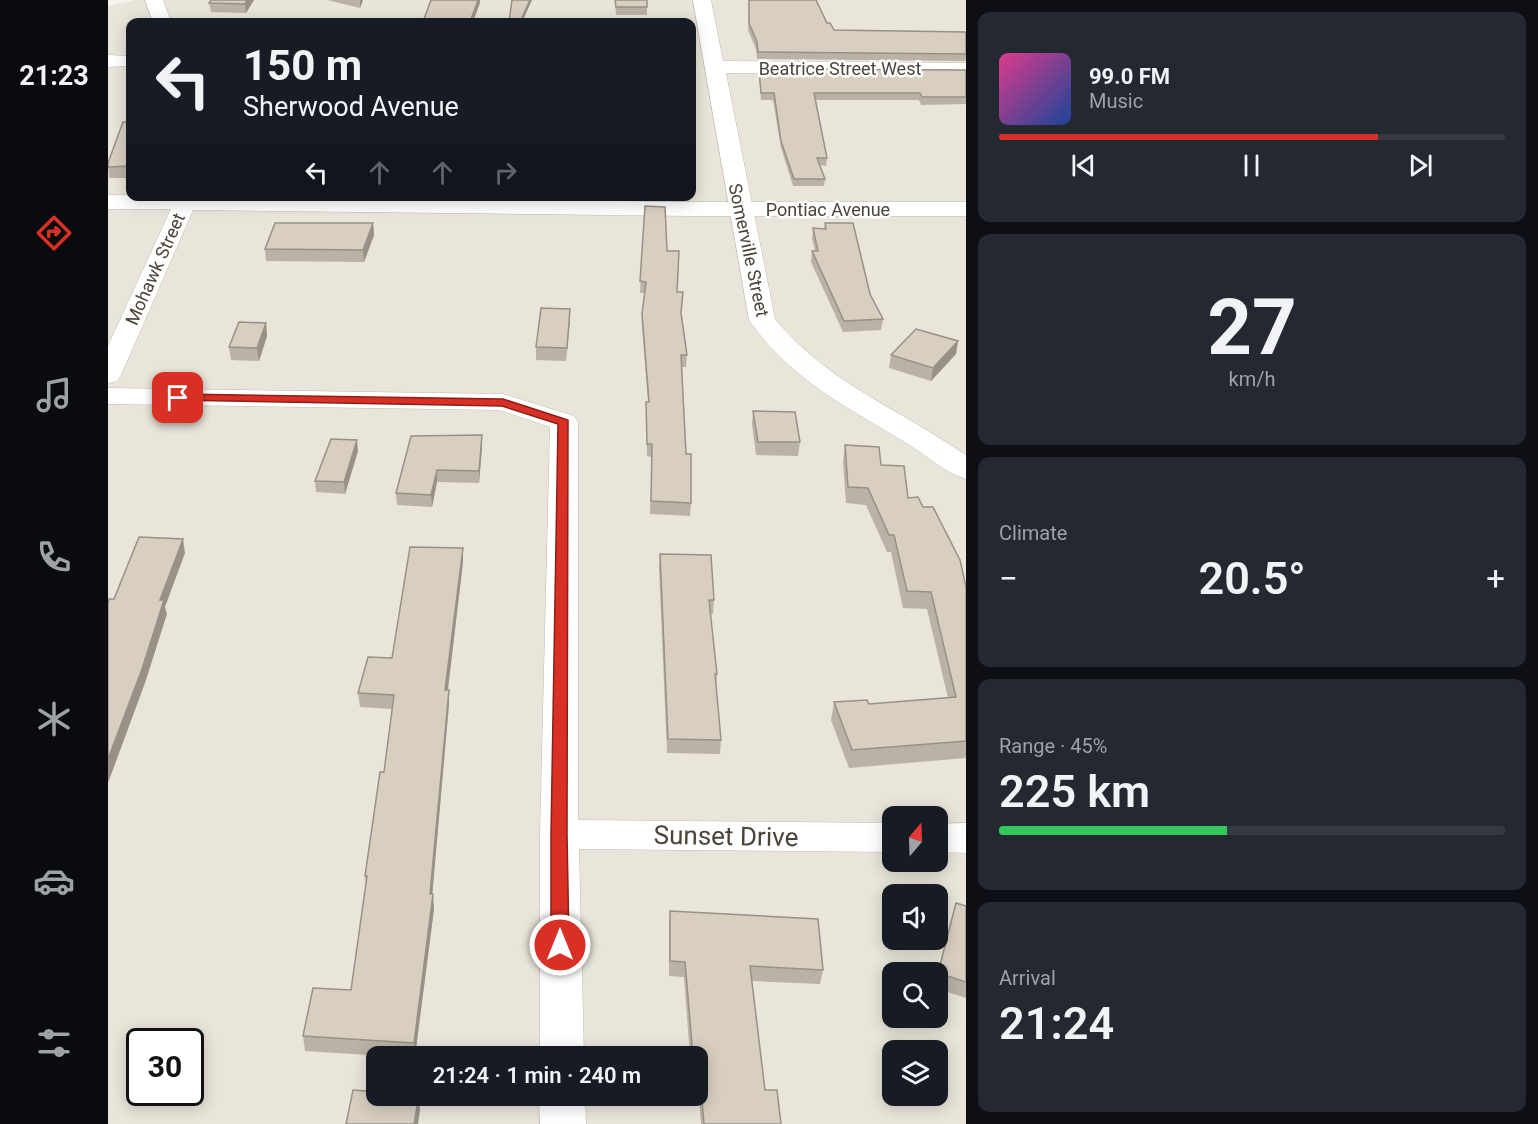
<!DOCTYPE html>
<meta charset="utf-8">
<style>
:root{--surface:#171b24;--page:#242831;--text:#f1f3f6;--muted:#9ea1a6;--line:#363941;--accent:#d93025}
body{margin:0;font-family:Roboto,sans-serif;background:var(--page);color:var(--text);height:100vh;display:flex;flex-direction:column;font-size:22px;white-space:nowrap}
*{box-sizing:border-box;margin:0}
p{font-size:20px;color:var(--muted)}
.icon{flex:none;width:33px;height:33px;fill:none;stroke:currentColor;stroke-width:2;stroke-linecap:round;stroke-linejoin:round}
.map{position:relative;flex:1;overflow:hidden}
.drawer{display:flex;flex-direction:column;gap:12px;padding:12px;background:#0d0f14;width:572px}
.drawer>*{flex:none}
.top-card{position:absolute;left:18px;top:18px;width:570px;height:183px;border-radius:12px;box-shadow:0 3px 15px #0003;background:#171b24;color:var(--text);overflow:hidden}
.needle{width:39px;rotate:19deg}
.fabs{position:absolute;left:774px;top:806px;display:grid;gap:12px}
.fabs a{display:grid;place-items:center;width:66px;height:66px;border-radius:12px;background:var(--surface);box-shadow:0 3px 15px #0003;font-size:30px}
.speed{position:absolute;left:18px;top:1028px;display:flex;gap:12px;font-size:30px;font-weight:700;text-align:center}
.speed>*{display:grid;place-content:center;width:78px;height:78px;border-radius:50%;background:var(--surface);box-shadow:0 3px 15px #0003;line-height:1}
.speed .limit{border:3px solid #111;border-radius:9px;background:#fff;color:#111}
.pin{position:absolute;display:grid;place-items:center;width:51px;height:51px;color:#fff;margin:-26px;border-radius:12px;box-shadow:0 3px 9px #0006}
.me{position:absolute;width:66px;margin:-33px;rotate:0deg;stroke-linejoin:round;filter:drop-shadow(0 0 4px #0008)}
.turn{display:flex;align-items:center;gap:21px;height:126px;padding:0 18px;font-size:27px}
.turn .icon{width:78px;height:78px;stroke-width:2.5}
.turn b{display:block;font-size:42px;line-height:51px}
.lanes{display:flex;align-items:center;height:57px;padding:0 18px;background:#0003;justify-content:center;gap:30px;direction:ltr}
.lanes .off{opacity:.35}
.big{font-size:45px;font-weight:600;line-height:1.1}
.drawer .tile{flex:1;display:flex;flex-direction:column;justify-content:center;gap:9px;min-width:0;padding:0 21px;border-radius:12px;background:var(--page)}
.drawer .dial{align-items:center;gap:0}
.dial b{font-size:78px;line-height:1}
.song{display:flex;align-items:center;gap:18px}
.cover{width:72px;height:72px;border-radius:9px;background:linear-gradient(135deg,hsl(330 70% 55%),hsl(220 70% 35%))}
.played{height:6px;border-radius:3px;background:linear-gradient(90deg,var(--accent) 75%,var(--line) 75%)}
.keys{display:flex;justify-content:space-around;direction:ltr}
.heat{display:flex;justify-content:space-between;align-items:center;font-size:33px;direction:ltr}
.charge{height:9px;border-radius:4px;background:linear-gradient(90deg,#34c759 45%,var(--line) 0)}
.trip{position:absolute;left:258px;top:1046px;width:342px;height:60px;border-radius:12px;background:var(--surface);box-shadow:0 3px 15px #0003;font-weight:600;line-height:60px;text-align:center}
main{display:flex;flex:1;min-height:0}
.menu{display:flex;flex-direction:column;width:108px;justify-content:space-around;align-items:center;background:#090b0e;color:var(--muted)}
.menu .icon{width:42px;height:42px}
.menu .selected{color:var(--accent)}
.menu b{font-size:27px;color:var(--text)}
.map>svg:first-child{display:block}
.residential{fill:#eae5da;fill-rule:evenodd}
.lines{fill:none;stroke-linecap:round;stroke-linejoin:round}
.minor-casing{stroke:#c2bbae;stroke-width:1}
.tertiary-casing{stroke:#c2bbae;stroke-width:1}
.minor{fill:#fff;fill-rule:evenodd}
.tertiary{fill:#fff;fill-rule:evenodd}
.wall{fill:#bab2a6}
.shaded-wall{fill:#979187}
.building{fill:#d8cfc1;stroke:#979187;stroke-width:1.5}
.route{fill:#d93025;stroke:#8d1f18;stroke-width:1.5}
.labels{text-anchor:middle;dominant-baseline:central;stroke-width:5;stroke-linejoin:round;paint-order:stroke}
.far-street-label{font-size:18px;fill:#4b4439;stroke:#fff}
.near-street-label{font-size:26px;fill:#4b4439;stroke:#fff}
</style>
<main>
<nav class="menu">
<b>21:23</b>
<svg class="icon selected" aria-label="directions" viewBox="0 0 24 24"><path d="M12 3l9 9-9 9-9-9zM9 14v-3h6M13 9l2 2-2 2"/></svg>
<svg class="icon" aria-label="music" viewBox="0 0 24 24"><path d="M9 18V5l10-2v13"/><circle cx="6" cy="18" r="3"/><circle cx="16" cy="16" r="3"/></svg>
<svg class="icon" aria-label="phone" viewBox="0 0 24 24"><path d="M5 4h4l2 5-3 2q2 4 5 5l2-3 5 2v4C11 20 4 13 5 4z"/></svg>
<svg class="icon" aria-label="climate" viewBox="0 0 24 24"><path d="M12 3v18M4 7l16 10M4 17L20 7"/></svg>
<svg class="icon" aria-label="car" viewBox="0 0 24 24"><path d="M5 17H2v-5l4-1 3-4h7l3 4 3 1v5h-3M9 17h6M6 11h13"/><circle cx="7" cy="17" r="2"/><circle cx="17" cy="17" r="2"/></svg>
<svg class="icon" aria-label="filters" viewBox="0 0 24 24"><path d="M4 7h16M4 17h16"/><circle cx="9" cy="7" r="2"/><circle cx="15" cy="17" r="2"/></svg>
</nav>
<div class="map">
<svg width="859" height="1124" viewBox="0 0 859 1124">
<rect width="100%" height="100%" fill="#f6f3ec"/>
<!-- residential -->
<path class="residential" d="M27 0H858V1124H0V6ZM22 22H584V196H22ZM784 816H830V861H784ZM784 894H830V939H784ZM784 972H830V1017H784ZM32 1041H82V1092H32ZM784 1050H830V1095H784ZM268 1056H590V1095H268Z"/>
<g class="lines">
<!-- minor casing -->
<g class="minor-casing">
<path id="minor" d="M37 0H55L63 22H45Z
M0 55 22 56V66L0 67Z
M0 195 585 202H859V216H585L85 210 13 375 9 381 0 383V346L63 209H0Z
M0 388 395 394 466 416 470 422V820L784 823V852L471 849 476 1056H432V834L442 427 392 410 0 404Z
M859 823V853L830 852V824Z
M431 1095H477L478 1124H432Z"/>
</g>
<!-- tertiary casing -->
<g class="tertiary-casing">
<path id="tertiary" d="M585 0H603L615 61 859 63V75L618 73 667 319C718 382 793 410 859 456V479C839 474 821 457 803 446 743 409 682 380 641 320Z"/>
</g>
<!-- minor -->
<use href="#minor" class="minor"/>
<!-- tertiary -->
<use href="#tertiary" class="tertiary"/>
</g>
<!-- wall -->
<path class="wall" d="M146 0 138 13 103 12 101 3Z
M219 0H255L252 8Z
M507 0H539V15H508Z
M641 0 719 23 726 30 858 32V61L649 59 648 49 640 30Z
M651 69 858 70V104L813 105 811 100H707L719 158 718 166 712 165 717 179 716 186H685L673 148 665 100H653L651 76Z
M22 122V178H1L0 163Z
M537 206 559 251 569 292 574 315 579 355 578 367H574L578 454 583 503 582 516 542 514 544 457 539 456 538 414V402H540L534 326 537 293H532Z
M265 223 266 235 256 262 158 261 157 249Z
M717 223 762 294 775 319 773 330 735 332 703 262 704 251H707L704 239 705 228 716 229Z
M462 309 458 361 428 360V347Z
M158 323 159 336 151 361 123 360 121 347Z
M850 341 848 354 823 381 781 368 783 355Z
M645 411 692 442 690 456 648 455 644 424Z
M303 436 374 447 371 483 329 482 324 507 289 505 288 493Z
M737 445 773 465 800 498 858 587V758L741 768 723 720 726 702 761 704 840 698 819 609 795 608 783 552H779L758 505 738 503 735 462Z
M250 451 237 494 208 492 207 481Z
M355 548V562L340 690 341 704 324 894 326 909 307 1056H276L197 1051 195 1036 243 990 258 886 257 876 276 772 284 709 252 707 250 693 284 658Z
M552 554 606 600 605 614H602L609 674 608 684 613 740 612 754 559 753 551 568Z
M848 903 858 906V998L830 989V976Z
M562 911 715 970 712 984 644 981 657 1090 673 1124H593L590 1087V1056H582L576 977 561 976V926Z"/>
<!-- shaded-wall -->
<path class="shaded-wall" d="M139 0H146L138 13 137 4Z
M252 0H255L252 8Z
M370 0H372V3L365 22H362Z
M422 0H424L414 22H412Z
M265 223 266 235 256 262 255 250Z
M462 309V321L458 361Z
M158 323 159 336 151 361 149 348Z
M850 341 848 354 823 381 825 368Z
M374 435V447L371 483V471Z
M249 440 250 451 237 494 236 482Z
M329 470V482L324 507 323 495Z
M75 539 77 553 57 607 59 614 37 683 0 783V759L52 600Z
M355 548V562L338 704 337 690Z
M341 690V704L323 909 322 894Z
M325 894 326 909 307 1056 306 1043Z
M311 1095 312 1110 310 1124H306Z"/>
<!-- building -->
<path class="building" d="M103 0H139L137 4 101 3Z
M323 0H370L362 22H315Z
M404 0H422L412 22H401Z
M507 0H539V7H508Z
M641 0H708L719 23H722L726 30 858 32V54L650 52 649 42 641 23Z
M651 69 858 70V97H814L812 93H706L719 158H709L717 179H686L673 141 666 93H653Z
M15 122H22V166L0 167V163Z
M537 206 557 207 559 251H571L569 292H575L573 313 579 355H573L578 454H583V503L543 501 544 444H539L538 402H541L534 314 538 282 532 281Z
M167 223H265L255 250 157 249Z
M717 223H745L762 294 775 319 736 321 704 251H710L705 228 718 229Z
M433 308 462 309 459 348 428 347Z
M131 322 158 323 149 348 121 347Z
M808 329 850 341 825 368 783 355Z
M645 411 687 412 692 442H650Z
M374 435 371 471 329 470 323 495 288 493 303 436Z
M223 439 249 440 236 482 207 481Z
M737 445 771 447 773 465 796 466 800 498 810 497 815 507H825L852 560 858 587V741L744 750 726 702 759 700 761 704 848 697 823 592 799 591 786 535H781L760 488 740 487Z
M31 537 75 539 52 600H56L34 669 0 759V603L1 599H6Z
M302 547 355 548 337 690H341L322 894H325L306 1043 195 1036 205 988 243 990 259 876H257L272 772H276L286 695 250 693 260 657 284 658Z
M552 554 603 555 606 600H601L609 674H607L613 740 560 739Z
M848 903 858 906V982L830 973Z
M562 911 710 919 715 970 642 966 657 1090H669L673 1124H596L590 1056H585L577 962 562 961Z
M245 1090 268 1092V1095H311L306 1124H238Z"/>
<!-- route -->
<path class="route" d="M70 394 395 399 460 420 459 834 461 945 459 950 452 952 446 950 443 945V834L450 424 394 406 66 400 64 398Z"/>
<g class="labels">
<!-- far-street labels -->
<g class="far-street-label">
<text x="732" y="68">Beatrice Street West</text>
<text x="720" y="209">Pontiac Avenue</text>
<text transform="translate(641 250) rotate(78)">Somerville Street</text>
<text transform="translate(47 269) rotate(-66)">Mohawk Street</text>
</g>
<!-- near-street labels -->
<g class="near-street-label">
<text transform="translate(618 836) rotate(1)">Sunset Drive</text>
</g>
</g>
</svg>
<div class="fabs">
<a><svg class="needle" viewBox="-14 -14 28 28"><path d="M0-13l5 13h-10z" fill="#e53935"/><path d="M0 13l5-13h-10z" fill="#9ea1a6"/></svg></a>
<a><svg class="icon" aria-label="sound" viewBox="0 0 24 24"><path d="M4 9h4l5-4v14l-5-4H4zM17 9q2 3 0 6"/></svg></a>
<a><svg class="icon" aria-label="search" viewBox="0 0 24 24"><circle cx="10" cy="10" r="6"/><path d="M15 15l6 6"/></svg></a>
<a><svg class="icon" aria-label="layers" viewBox="0 0 24 24"><path d="M12 4l9 5-9 5-9-5zM3 14l9 5 9-5"/></svg></a>
</div>
<div class="speed"><div class="limit">30</div></div>
<div class="pin" style="left:70px;top:398px;background:#d93025"><svg class="icon" aria-label="arrive" viewBox="0 0 24 24"><path d="M6 21V4h12l-3 4 3 4H6"/></svg></div>
<svg class="me" style="left:452px;top:945px" viewBox="-20 -20 40 40"><circle r="17" fill="#d93025" stroke="#fff" stroke-width="3"/><path d="M0-11L8 9 0 5-8 9z" fill="#fff"/></svg>
<div class="trip">21:24 · 1 min · 240 m</div>
<div class="top-card">
<div class="turn"><svg class="icon" aria-label="left" viewBox="0 0 24 24"><path d="M17 20v-9H6M10 6l-5 5 5 5"/></svg><div><b>150 m</b>Sherwood Avenue</div></div>
<div class="lanes"><svg class="icon" aria-label="left" viewBox="0 0 24 24"><path d="M17 20v-9H6M10 6l-5 5 5 5"/></svg><svg class="icon off" aria-label="ahead" viewBox="0 0 24 24"><path d="M12 20V5M6 11l6-6 6 6"/></svg><svg class="icon off" aria-label="ahead" viewBox="0 0 24 24"><path d="M12 20V5M6 11l6-6 6 6"/></svg><svg class="icon off" aria-label="right" viewBox="0 0 24 24"><path d="M7 20v-9h11M14 6l5 5-5 5"/></svg></div>
</div>
</div>
<section class="drawer">
<div class="tile">
<div class="song"><i class="cover"></i><div><b>99.0 FM</b><p>Music</p></div></div>
<div class="played"></div>
<div class="keys"><svg class="icon" aria-label="previous" viewBox="0 0 24 24"><path d="M18 5L8 12l10 7zM5 5v14"/></svg><svg class="icon" aria-label="pause" viewBox="0 0 24 24"><path d="M8 5v14M16 5v14"/></svg><svg class="icon" aria-label="next" viewBox="0 0 24 24"><path d="M6 5l10 7-10 7zM19 5v14"/></svg></div>
</div>
<div class="tile dial"><b>27</b><p>km/h</p></div>
<div class="tile"><p>Climate</p>
<div class="heat"><a>−</a><b class="big">20.5°</b><a>+</a></div>
</div>
<div class="tile"><p>Range · 45%</p><b class="big">225 km</b><div class="charge"></div></div>
<div class="tile"><p>Arrival</p><b class="big">21:24</b></div>
</section>
</main>
